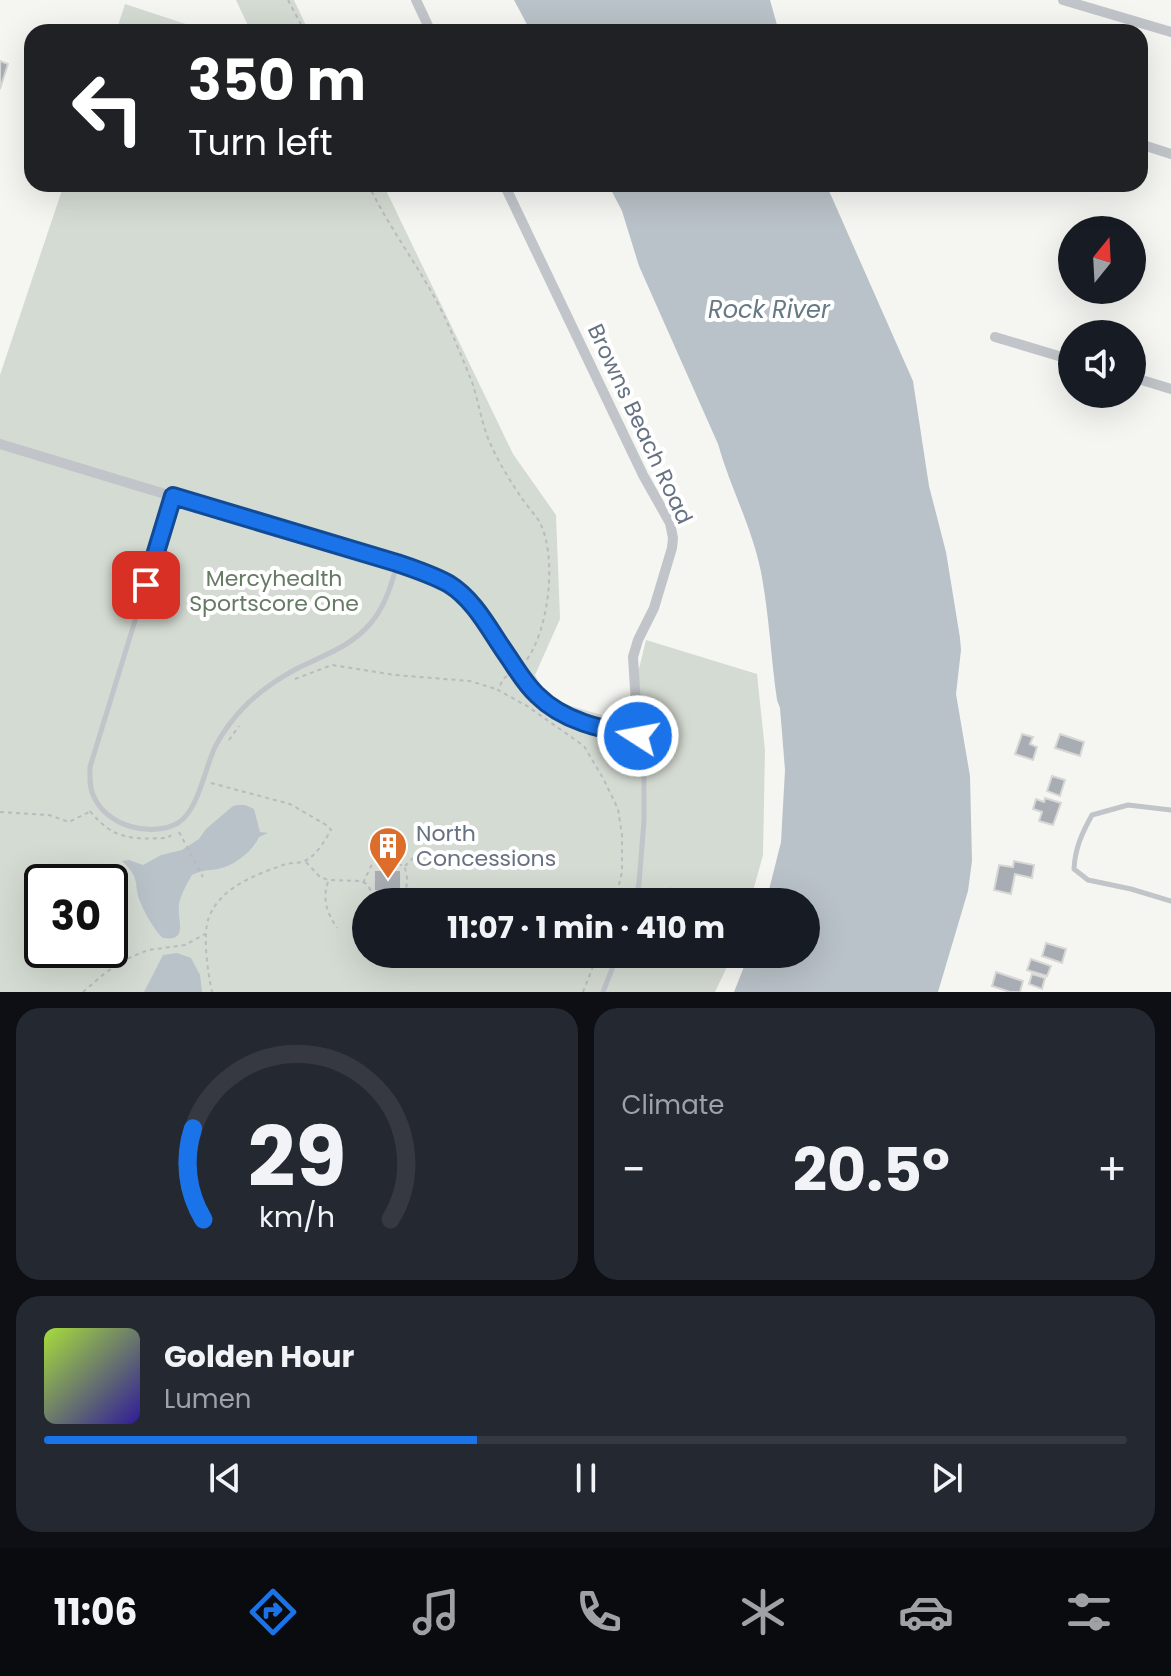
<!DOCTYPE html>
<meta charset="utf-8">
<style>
:root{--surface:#171b24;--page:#242831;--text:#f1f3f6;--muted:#9ea1a6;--line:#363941;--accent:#1a73e8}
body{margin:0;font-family:Poppins,sans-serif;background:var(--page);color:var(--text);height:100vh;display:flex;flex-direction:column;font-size:30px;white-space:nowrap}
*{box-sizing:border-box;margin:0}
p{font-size:26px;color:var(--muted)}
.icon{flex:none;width:44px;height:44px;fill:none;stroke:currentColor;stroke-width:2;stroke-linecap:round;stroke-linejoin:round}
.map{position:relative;height:992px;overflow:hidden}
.drawer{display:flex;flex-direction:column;gap:16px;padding:16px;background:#0d0f14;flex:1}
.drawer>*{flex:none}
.banner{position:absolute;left:24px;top:24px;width:1124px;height:168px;border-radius:24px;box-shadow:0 8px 32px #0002;background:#202124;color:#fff;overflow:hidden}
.needle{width:52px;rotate:18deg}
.fabs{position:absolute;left:1058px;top:216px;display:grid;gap:16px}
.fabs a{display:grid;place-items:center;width:88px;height:88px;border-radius:50%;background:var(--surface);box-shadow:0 8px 32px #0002;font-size:40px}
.speed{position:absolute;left:24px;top:864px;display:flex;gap:16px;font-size:40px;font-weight:700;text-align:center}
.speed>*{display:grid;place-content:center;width:104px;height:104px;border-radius:50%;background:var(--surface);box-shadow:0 8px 32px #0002;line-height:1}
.speed .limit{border:4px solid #111;border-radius:12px;background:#fff;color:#111}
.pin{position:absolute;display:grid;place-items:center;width:68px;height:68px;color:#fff;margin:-34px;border-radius:16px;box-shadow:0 4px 12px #0006}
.me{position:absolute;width:88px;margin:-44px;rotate:281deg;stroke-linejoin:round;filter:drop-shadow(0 0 6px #0008)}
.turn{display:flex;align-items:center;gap:28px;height:168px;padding:0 32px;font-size:36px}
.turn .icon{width:104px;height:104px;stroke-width:2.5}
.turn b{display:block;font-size:56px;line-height:68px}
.big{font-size:60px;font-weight:700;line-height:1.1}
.drawer .card{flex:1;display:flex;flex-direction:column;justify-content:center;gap:12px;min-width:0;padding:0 28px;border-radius:24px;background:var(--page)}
.drawer .dial{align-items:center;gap:0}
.dial svg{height:208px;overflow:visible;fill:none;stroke:var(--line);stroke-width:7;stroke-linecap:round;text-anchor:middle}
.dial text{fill:var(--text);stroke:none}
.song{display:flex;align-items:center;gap:24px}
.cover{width:96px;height:96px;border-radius:12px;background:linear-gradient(135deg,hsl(80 70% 55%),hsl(250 70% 35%))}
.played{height:8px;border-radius:4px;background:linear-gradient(90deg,var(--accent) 40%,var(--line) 40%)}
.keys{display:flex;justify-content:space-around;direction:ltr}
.heat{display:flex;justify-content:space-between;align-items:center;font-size:44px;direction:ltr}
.drawer .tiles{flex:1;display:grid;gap:16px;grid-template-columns:1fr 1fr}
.card:last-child{grid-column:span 2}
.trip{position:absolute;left:352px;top:888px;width:468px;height:80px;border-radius:40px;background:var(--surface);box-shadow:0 8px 32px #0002;font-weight:700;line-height:80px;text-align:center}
.tabs{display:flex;height:128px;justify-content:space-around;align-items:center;background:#090b0e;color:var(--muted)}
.tabs .icon{width:56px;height:56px}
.tabs .on{color:var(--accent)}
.tabs b{font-size:36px;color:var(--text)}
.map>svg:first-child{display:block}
.green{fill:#d4dbd2;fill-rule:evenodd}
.water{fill:#b9c2c8}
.building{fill:#a8adb4;stroke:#d7d7d5;stroke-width:2}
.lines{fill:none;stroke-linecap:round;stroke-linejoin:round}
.path{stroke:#b9bbbe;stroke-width:2;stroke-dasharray:4 4;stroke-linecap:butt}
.service{stroke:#c1c4c8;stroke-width:5}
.minor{stroke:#c1c4c8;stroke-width:10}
.route-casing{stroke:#114b97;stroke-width:20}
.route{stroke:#1a73e8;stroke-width:14}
.labels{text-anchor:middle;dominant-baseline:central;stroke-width:8;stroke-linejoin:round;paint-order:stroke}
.street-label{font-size:22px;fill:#667282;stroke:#fff}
.park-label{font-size:22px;fill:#667a64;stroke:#fff}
.poi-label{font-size:22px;fill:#667282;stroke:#fff;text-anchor:start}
.water-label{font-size:24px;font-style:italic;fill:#667986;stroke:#fff}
</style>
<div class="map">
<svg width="1171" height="992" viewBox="0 0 1171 992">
<rect width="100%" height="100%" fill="#f5f6f2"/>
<!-- green -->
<path class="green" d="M236 0H294L309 32H251Z
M125 4 210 32H116Z
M64 184H383L513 454 556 515 560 619 535 675 550 700 626 722 646 640 757 674 765 750 763 855 750 902H366V954H733L715 992H0V375ZM42 882H110V950H42Z"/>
<!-- water -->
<path class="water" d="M514 0H770L779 32H531Z
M608 184H826L913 381 929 486 946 552 960 638 961 650 956 694 970 776 972 861 968 891 938 992H734L749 954H806V902H766L781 842 785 770 780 708 777 700C771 658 769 614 761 572 752 527 730 487 718 444L639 266 622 211Z
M238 805H245L254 809 260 832 268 833 259 837C253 851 234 866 218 869 207 871 205 869 192 875 187 884 180 895 179 905 177 921 189 942 163 938 153 929 139 904 137 891 136 883 136 878 131 871 131 870 123 862 122 861L129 860 143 865 161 855 182 850 199 839 206 829 233 806Z
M177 953 191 958 200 975 202 992H144L163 955Z"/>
<!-- building -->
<path class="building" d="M0 61 8 64 0 89Z
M1022 734 1033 737 1030 744 1037 747 1033 760 1015 754Z
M1060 734 1084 742 1080 756 1055 748Z
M1052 776 1065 780 1060 796 1047 791Z
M1045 798 1061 803 1053 825 1039 821 1042 812 1033 809 1036 799 1044 802Z
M1014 861 1034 865 1032 878 1015 874 1011 894 994 890 999 865 1013 867Z
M374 870H401V891H374Z
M1046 943 1066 949 1062 963 1042 956Z
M1031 959 1051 966 1047 976 1027 970Z
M996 972 1023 981 1020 992H1010L992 986Z
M1032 974 1045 978 1042 989 1029 984Z"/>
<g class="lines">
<!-- path -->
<path class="path" d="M288 0 305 32
M368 184C391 232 425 274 447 322 456 343 465 364 473 385 479 404 482 425 490 443 498 461 510 481 521 497 526 505 534 513 539 521 558 555 549 632 525 662
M507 676 503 679 498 690 527 706 584 746 603 778 618 809 622 835V872L615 902
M295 679 332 665 395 675 470 681 496 689
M229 740 239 726
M211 783 290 804 328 826 331 830C324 842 315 858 302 862 296 863 289 863 283 865 255 875 221 887 209 917 202 934 208 974 212 992
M90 811C114 841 133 839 168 838L171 835
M0 812 49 815 69 822 91 811
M179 832 203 877
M373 844 376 861
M306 862 319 876 328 880 360 881 367 884 372 893 382 899 404 894C408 885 408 875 404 866L398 864 376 861 371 866 363 883
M405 866 413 858
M328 882C322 899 327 913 337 928
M405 895 414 901
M83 992 105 973 124 960 148 950 185 945 205 934
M583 992 598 954"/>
<!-- service -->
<path class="service" d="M173 497 90 767C90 777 89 788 94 797 107 826 151 838 178 823 198 811 205 768 215 747 223 731 235 716 248 703 263 689 279 678 298 668 324 655 350 647 370 624 385 607 392 585 397 563
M1171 810 1128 805 1092 815C1082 833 1075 848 1074 869L1088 880 1131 889 1171 901
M636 902 639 883 644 821V761L638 736
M667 902 671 890
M603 992 618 954"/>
<!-- minor -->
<path class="minor" d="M416 0 431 32
M1063 0 1171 32
M1140 144 1171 154
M995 337 1072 360
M1132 377 1171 389
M0 444 429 574C440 580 452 585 461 593 492 621 507 664 535 694 562 722 602 729 638 736L633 657 638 640 654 608 672 548 673 538 670 523 643 475 504 184"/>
</g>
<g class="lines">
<!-- route casing -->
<g class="route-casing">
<path id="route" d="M146 585 173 496 397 563C415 569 433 575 449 584 475 600 490 631 507 655 516 668 525 684 537 695 564 722 602 729 638 736"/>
</g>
<!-- route -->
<use href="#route" class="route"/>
</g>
<!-- icons -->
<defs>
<g id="building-pin" transform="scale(2)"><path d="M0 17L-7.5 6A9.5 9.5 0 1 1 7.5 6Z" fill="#dd6d2b" stroke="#fff"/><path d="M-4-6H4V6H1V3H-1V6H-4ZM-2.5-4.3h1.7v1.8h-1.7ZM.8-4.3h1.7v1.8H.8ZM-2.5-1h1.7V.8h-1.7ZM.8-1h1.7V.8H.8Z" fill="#fff"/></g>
</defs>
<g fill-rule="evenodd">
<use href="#building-pin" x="388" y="846"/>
</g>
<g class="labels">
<!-- street labels -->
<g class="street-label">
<text transform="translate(640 424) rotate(65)">Browns Beach Road</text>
</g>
<!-- park labels -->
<g class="park-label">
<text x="274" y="578">Mercyhealth<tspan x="274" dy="25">Sportscore One</tspan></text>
</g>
<!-- poi labels -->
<g class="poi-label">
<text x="416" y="833">North<tspan x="416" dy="25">Concessions</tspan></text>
</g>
<!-- water labels -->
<g class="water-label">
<text x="769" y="309">Rock River</text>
</g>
</g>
</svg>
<div class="fabs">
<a><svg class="needle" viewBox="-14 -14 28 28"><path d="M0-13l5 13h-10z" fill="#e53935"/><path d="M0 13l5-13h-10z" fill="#9ea1a6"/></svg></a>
<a><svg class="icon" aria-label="sound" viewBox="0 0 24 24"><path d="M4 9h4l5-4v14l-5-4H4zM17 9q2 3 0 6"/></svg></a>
</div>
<div class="speed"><div class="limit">30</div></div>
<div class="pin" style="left:146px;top:585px;background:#d93025"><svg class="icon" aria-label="arrive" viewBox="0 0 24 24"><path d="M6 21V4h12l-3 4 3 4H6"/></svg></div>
<svg class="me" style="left:638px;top:736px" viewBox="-20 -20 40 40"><circle r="17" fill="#1a73e8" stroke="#fff" stroke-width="3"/><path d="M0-11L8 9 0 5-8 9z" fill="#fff"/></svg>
<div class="trip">11:07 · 1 min · 410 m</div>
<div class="banner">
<div class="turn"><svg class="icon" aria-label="left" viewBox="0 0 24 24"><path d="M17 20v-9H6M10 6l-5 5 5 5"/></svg><div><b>350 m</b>Turn left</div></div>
</div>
</div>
<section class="drawer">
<div class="tiles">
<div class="card dial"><svg viewBox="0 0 100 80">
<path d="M14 69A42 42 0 1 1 86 69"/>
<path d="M14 69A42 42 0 0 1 10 34" stroke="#1a73e8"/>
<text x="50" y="56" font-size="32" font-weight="700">29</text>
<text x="50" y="72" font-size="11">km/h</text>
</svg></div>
<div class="card"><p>Climate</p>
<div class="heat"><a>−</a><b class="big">20.5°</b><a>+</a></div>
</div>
<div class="card">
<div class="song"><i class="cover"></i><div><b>Golden Hour</b><p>Lumen</p></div></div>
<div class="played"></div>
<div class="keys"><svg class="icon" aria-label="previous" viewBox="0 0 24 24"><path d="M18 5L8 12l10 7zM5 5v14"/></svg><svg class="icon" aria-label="pause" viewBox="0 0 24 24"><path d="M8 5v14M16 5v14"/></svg><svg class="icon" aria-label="next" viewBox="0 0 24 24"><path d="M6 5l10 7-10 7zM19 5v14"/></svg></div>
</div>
</div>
</section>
<nav class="tabs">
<b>11:06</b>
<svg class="icon on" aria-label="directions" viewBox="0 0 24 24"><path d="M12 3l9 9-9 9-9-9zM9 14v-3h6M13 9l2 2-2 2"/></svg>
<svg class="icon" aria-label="music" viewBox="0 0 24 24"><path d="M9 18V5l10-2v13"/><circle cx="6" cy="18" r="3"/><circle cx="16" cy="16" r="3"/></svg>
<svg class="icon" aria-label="phone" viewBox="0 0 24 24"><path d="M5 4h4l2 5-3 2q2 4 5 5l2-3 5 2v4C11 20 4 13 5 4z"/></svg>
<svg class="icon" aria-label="climate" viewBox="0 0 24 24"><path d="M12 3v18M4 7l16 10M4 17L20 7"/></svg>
<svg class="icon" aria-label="car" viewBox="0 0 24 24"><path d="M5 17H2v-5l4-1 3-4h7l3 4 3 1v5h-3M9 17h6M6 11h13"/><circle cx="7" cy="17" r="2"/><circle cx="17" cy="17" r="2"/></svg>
<svg class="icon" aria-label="filters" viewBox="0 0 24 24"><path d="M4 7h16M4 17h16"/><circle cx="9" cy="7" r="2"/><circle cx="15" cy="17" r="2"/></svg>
</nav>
